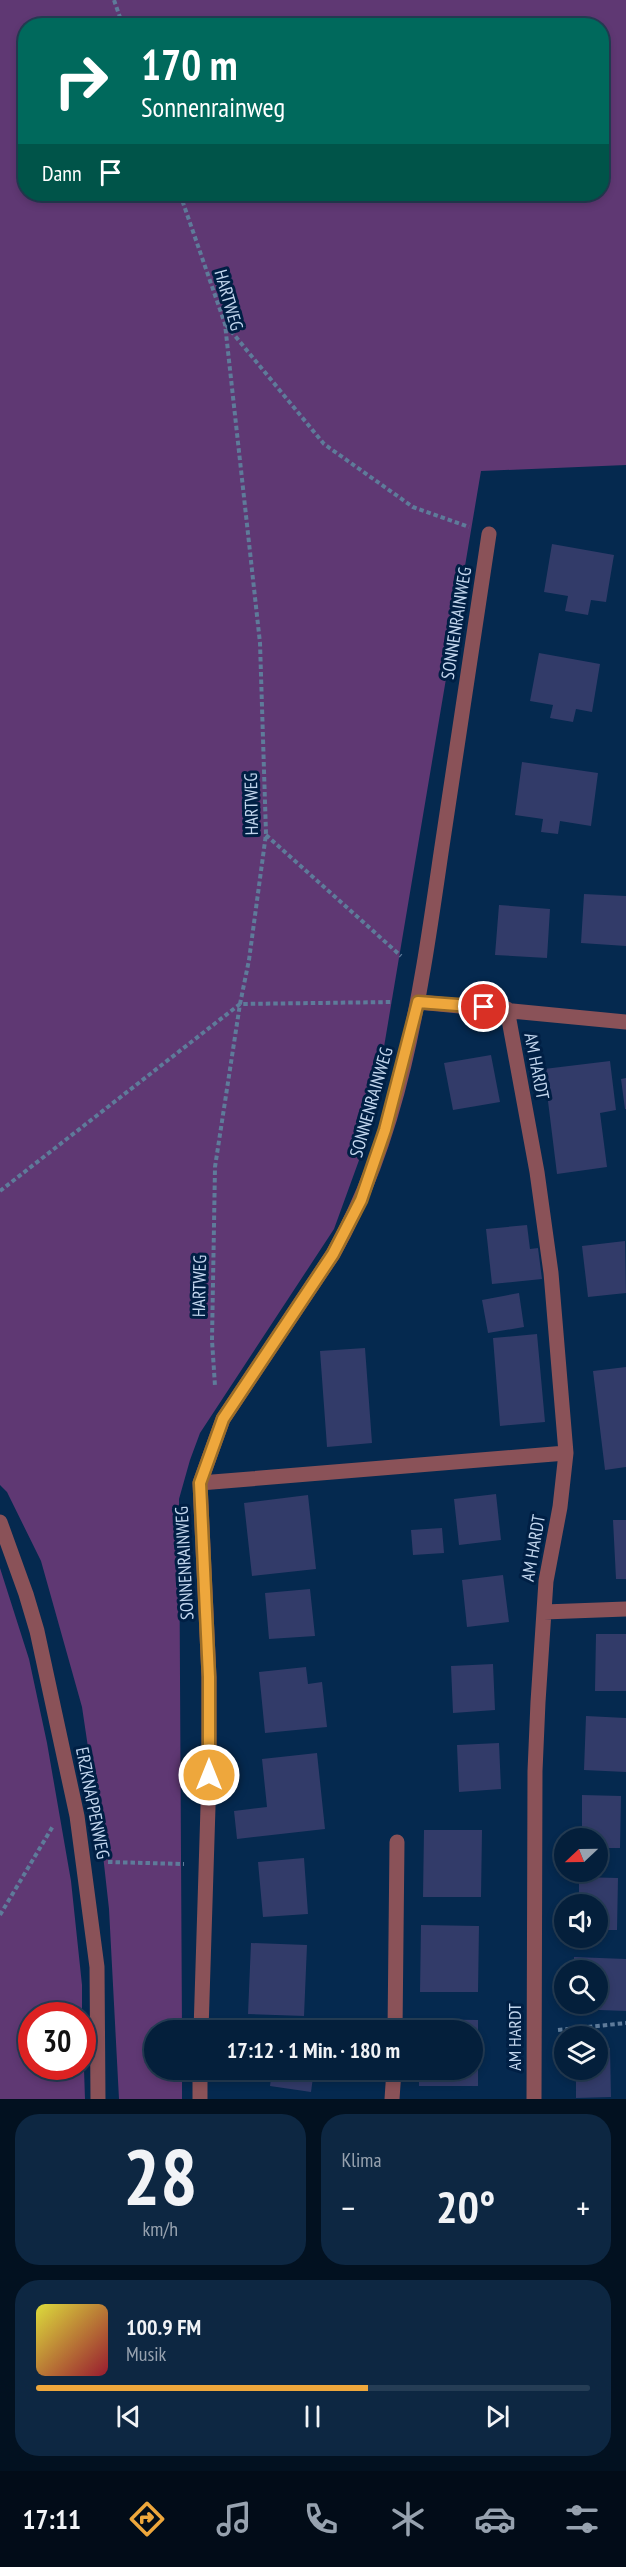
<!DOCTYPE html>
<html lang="de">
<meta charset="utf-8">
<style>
:root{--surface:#041f3b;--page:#0d2742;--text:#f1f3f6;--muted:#97a2af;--line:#253d55;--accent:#eea73c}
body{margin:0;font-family:"PT Sans Narrow",sans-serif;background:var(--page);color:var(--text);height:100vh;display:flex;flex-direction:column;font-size:22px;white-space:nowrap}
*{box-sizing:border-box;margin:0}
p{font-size:20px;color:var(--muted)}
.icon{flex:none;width:33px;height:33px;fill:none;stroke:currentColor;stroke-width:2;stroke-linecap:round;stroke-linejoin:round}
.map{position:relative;height:2099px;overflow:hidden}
.panel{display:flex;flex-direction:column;gap:15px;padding:15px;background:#021120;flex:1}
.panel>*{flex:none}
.top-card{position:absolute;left:18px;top:18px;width:591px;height:183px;border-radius:24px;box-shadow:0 3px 9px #0003,0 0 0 2px var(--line);background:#00695c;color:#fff;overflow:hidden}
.needle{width:39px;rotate:248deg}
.tools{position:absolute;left:554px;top:1828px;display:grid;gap:12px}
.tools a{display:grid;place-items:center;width:54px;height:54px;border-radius:50%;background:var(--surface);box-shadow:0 3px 9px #0003,0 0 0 2px var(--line);font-size:30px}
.speed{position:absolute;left:18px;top:2002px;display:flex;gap:12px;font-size:30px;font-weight:700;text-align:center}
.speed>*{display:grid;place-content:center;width:78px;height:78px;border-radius:50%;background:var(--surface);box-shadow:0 3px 9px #0003,0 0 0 2px var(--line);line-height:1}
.speed .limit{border:9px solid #d22;background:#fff;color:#111}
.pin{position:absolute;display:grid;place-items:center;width:51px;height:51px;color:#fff;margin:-26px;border:3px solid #fff;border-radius:50%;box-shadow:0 2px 6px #0007}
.me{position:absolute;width:66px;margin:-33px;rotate:0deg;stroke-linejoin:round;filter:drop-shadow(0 0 4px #0008)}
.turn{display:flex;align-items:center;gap:21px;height:126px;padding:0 24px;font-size:27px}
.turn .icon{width:78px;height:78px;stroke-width:2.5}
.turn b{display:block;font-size:42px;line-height:51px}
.then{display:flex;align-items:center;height:57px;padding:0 24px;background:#0003;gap:12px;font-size:22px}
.big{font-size:45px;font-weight:800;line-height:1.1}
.panel .widget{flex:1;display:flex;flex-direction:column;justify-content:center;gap:9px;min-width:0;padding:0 21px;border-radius:24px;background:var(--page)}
.panel .dial{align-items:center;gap:0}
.dial b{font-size:78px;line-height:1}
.song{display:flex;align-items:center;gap:18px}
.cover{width:72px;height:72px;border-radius:9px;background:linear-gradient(135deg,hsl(60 70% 55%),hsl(350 70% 35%))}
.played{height:6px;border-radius:3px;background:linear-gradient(90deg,var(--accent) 60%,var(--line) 60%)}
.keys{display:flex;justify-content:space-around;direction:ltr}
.heat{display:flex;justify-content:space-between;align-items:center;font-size:33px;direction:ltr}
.panel .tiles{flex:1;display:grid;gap:15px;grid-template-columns:1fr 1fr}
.widget:last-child{grid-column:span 2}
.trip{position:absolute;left:144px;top:2020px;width:339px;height:60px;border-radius:30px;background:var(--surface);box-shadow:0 3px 9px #0003,0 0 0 2px var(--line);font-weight:800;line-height:60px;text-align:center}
.menu{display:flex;height:96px;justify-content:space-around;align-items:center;background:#020c18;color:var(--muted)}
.menu .icon{width:42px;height:42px}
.menu .current{color:var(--accent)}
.menu b{font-size:27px;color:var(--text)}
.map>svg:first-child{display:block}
.green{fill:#5f3873;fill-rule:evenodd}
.building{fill:#323b69}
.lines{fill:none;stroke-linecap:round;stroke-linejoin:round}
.path{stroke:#5e7b9a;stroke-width:4;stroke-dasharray:4.5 3;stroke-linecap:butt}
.minor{stroke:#8a5258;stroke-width:15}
.route-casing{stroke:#9b6d27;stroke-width:15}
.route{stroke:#eea73c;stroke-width:10}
.labels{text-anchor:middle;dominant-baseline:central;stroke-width:6;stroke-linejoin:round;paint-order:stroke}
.street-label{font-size:18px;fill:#c2d6ee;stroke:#001f44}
</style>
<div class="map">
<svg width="626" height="2099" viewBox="0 0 626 2099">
<rect width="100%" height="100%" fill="#05294f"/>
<!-- green -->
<path class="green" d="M0 0H626V465L481 471 370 1130 334 1229 200 1433 190 1460 179 1499 182 2031H154V2070H182V2099H119L109 1909 100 1828 82 1707 41 1561 7 1492 0 1485ZM26 26H602V194H26Z
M0 1568 29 1659 47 1743 71 1881 82 1985V2016H32V2067H82L83 2040 85 2099H0Z"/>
<!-- building -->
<path class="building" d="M552 544 614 555 606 602 591 600 588 615 565 611 568 596 544 592Z
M539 653 600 664 592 712 576 709 573 722 550 718 553 705 530 701Z
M522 762 598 773 591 826 560 821 558 834 541 832 543 819 515 815Z
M584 894 626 896V946L581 943Z
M499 905 550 909 547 958 495 955Z
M491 1055 500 1102 453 1110 444 1063Z
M610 1061 616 1110 600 1113 607 1167 557 1174 544 1069Z
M626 1078V1109H625L621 1079Z
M527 1225 530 1249 538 1248 542 1279 492 1284 486 1229Z
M625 1241 626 1293 588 1297 582 1246Z
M519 1293 524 1327 488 1333 482 1300Z
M537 1334 545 1422 500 1426 493 1338Z
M365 1348 372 1443 327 1447 320 1351Z
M626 1367V1467L605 1470 593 1371Z
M496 1494 501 1540 459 1545 454 1499Z
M308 1495 316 1569 252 1576 244 1503Z
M613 1520H626V1579H616Z
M442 1528 444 1553 413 1555 411 1530Z
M503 1575 509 1622 467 1627 462 1580Z
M310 1589 315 1636 269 1639 265 1593Z
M596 1634H626V1691H595Z
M493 1664 495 1710 453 1713 451 1666Z
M306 1667 308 1684 322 1682 327 1727 265 1733 259 1672Z
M586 1716 626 1718V1772L584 1770Z
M499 1743 501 1789 459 1792 457 1745Z
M317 1753 325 1829 237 1839 234 1811 267 1807 262 1759Z
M582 1795 621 1796 620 1848H597V1839H582Z
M424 1830H482L481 1897H423Z
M304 1858 308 1914 263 1917 258 1862Z
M579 1877 618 1878 617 1930H597V1905H579Z
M421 1925 479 1926 478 1992H420Z
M251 1943 307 1945 304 2016 248 2014Z
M574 1957 626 1959V2011L573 2009V2004H597V1971H574Z
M420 2019 478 2020V2086H419V2070H472V2031H420Z
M597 2048H610L611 2097 576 2098V2070H597Z
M272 2070H314L311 2092 270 2086Z"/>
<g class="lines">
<!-- path -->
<path class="path" d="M114 0 123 26
M180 194 225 324 260 643 266 834 249 960 240 1004 215 1167 212 1340 215 1386
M226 325 324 444 413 507 469 527
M266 835 401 956
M0 1191 240 1004 393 1002
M108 1862 184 1864
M0 1915 53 1826
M558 2030 626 2023"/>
<!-- minor -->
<path class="minor" d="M418 1002 626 1022
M507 1009 537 1172 551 1273 566 1453 560 1507 546 1581 538 1702 535 1771 534 2099
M200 1483 566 1453
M0 1522 26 1594 37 1631 77 1816 97 1967 98 2099
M544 1612 626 1609
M201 2031 209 1775V1677L200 1483 223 1419 333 1254C402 1132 421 990 441 853 457 747 473 640 489 534
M395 2031 397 1842
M200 2099V2070
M392 2099 394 2070"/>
</g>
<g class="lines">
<!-- route casing -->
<g class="route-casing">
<path id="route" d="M209 1775V1677L200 1483 223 1419 333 1254 361 1200 385 1130 418 1002 484 1007"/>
</g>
<!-- route -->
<use href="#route" class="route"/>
</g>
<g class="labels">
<!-- street labels -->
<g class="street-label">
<text transform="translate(229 300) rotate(74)">HARTWEG</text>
<text transform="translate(456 623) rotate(-81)">SONNENRAINWEG</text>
<text transform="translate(251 804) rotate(-91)">HARTWEG</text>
<text transform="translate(537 1066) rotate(79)">AM HARDT</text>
<text transform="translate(371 1102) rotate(-74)">SONNENRAINWEG</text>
<text transform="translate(199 1286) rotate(-89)">HARTWEG</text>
<text transform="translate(533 1548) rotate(-80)">AM HARDT</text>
<text transform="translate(184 1563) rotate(-93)">SONNENRAINWEG</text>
<text transform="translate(93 1803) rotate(79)">ERZKNAPPENWEG</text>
<text transform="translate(514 2037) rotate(-90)">AM HARDT</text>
</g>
</g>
</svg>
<div class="tools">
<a><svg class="needle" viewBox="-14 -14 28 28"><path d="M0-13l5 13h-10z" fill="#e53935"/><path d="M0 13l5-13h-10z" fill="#97a2af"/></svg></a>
<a><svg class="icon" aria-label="sound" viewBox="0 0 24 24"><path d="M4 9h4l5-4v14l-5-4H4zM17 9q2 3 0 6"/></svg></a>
<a><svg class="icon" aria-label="search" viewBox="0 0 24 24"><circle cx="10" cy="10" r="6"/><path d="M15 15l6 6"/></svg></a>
<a><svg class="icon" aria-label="layers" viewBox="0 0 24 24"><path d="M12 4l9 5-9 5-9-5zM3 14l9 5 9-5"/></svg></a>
</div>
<div class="speed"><div class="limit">30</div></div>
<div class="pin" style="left:484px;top:1007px;background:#d93025"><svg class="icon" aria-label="arrive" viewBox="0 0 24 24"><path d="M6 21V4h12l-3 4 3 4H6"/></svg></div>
<svg class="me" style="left:209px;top:1775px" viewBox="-20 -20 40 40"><circle r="17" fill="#eea73c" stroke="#fff" stroke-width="3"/><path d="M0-11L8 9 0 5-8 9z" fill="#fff"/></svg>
<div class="trip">17:12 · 1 Min. · 180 m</div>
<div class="top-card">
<div class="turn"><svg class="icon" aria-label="right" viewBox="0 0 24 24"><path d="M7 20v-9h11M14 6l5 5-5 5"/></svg><div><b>170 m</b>Sonnenrainweg</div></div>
<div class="then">Dann<svg class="icon" aria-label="arrive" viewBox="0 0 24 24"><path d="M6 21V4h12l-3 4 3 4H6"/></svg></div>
</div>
</div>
<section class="panel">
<div class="tiles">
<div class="widget dial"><b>28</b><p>km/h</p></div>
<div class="widget"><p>Klima</p>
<div class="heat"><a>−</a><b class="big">20°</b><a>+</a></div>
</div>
<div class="widget">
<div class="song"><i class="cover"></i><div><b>100.9 FM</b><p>Musik</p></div></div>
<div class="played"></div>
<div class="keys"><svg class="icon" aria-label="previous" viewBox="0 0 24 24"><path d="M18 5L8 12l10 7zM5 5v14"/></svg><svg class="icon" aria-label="pause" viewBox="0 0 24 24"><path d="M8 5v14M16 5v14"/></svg><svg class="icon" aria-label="next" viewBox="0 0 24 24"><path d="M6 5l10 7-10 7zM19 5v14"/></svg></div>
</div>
</div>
</section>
<nav class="menu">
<b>17:11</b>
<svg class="icon current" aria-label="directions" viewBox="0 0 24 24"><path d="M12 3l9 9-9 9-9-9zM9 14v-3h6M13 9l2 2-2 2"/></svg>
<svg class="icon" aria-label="music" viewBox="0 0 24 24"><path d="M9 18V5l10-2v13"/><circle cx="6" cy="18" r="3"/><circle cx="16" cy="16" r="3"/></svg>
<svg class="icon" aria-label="phone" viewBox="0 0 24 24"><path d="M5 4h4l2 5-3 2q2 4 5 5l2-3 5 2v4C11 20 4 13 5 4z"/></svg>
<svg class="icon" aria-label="climate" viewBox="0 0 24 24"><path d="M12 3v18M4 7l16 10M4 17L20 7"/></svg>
<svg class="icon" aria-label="car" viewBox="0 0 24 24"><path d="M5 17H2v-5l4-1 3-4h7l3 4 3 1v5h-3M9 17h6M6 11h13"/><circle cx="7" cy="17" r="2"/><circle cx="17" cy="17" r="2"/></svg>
<svg class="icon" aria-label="filters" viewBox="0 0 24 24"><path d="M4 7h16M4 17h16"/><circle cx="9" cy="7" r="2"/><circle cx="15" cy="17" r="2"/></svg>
</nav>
